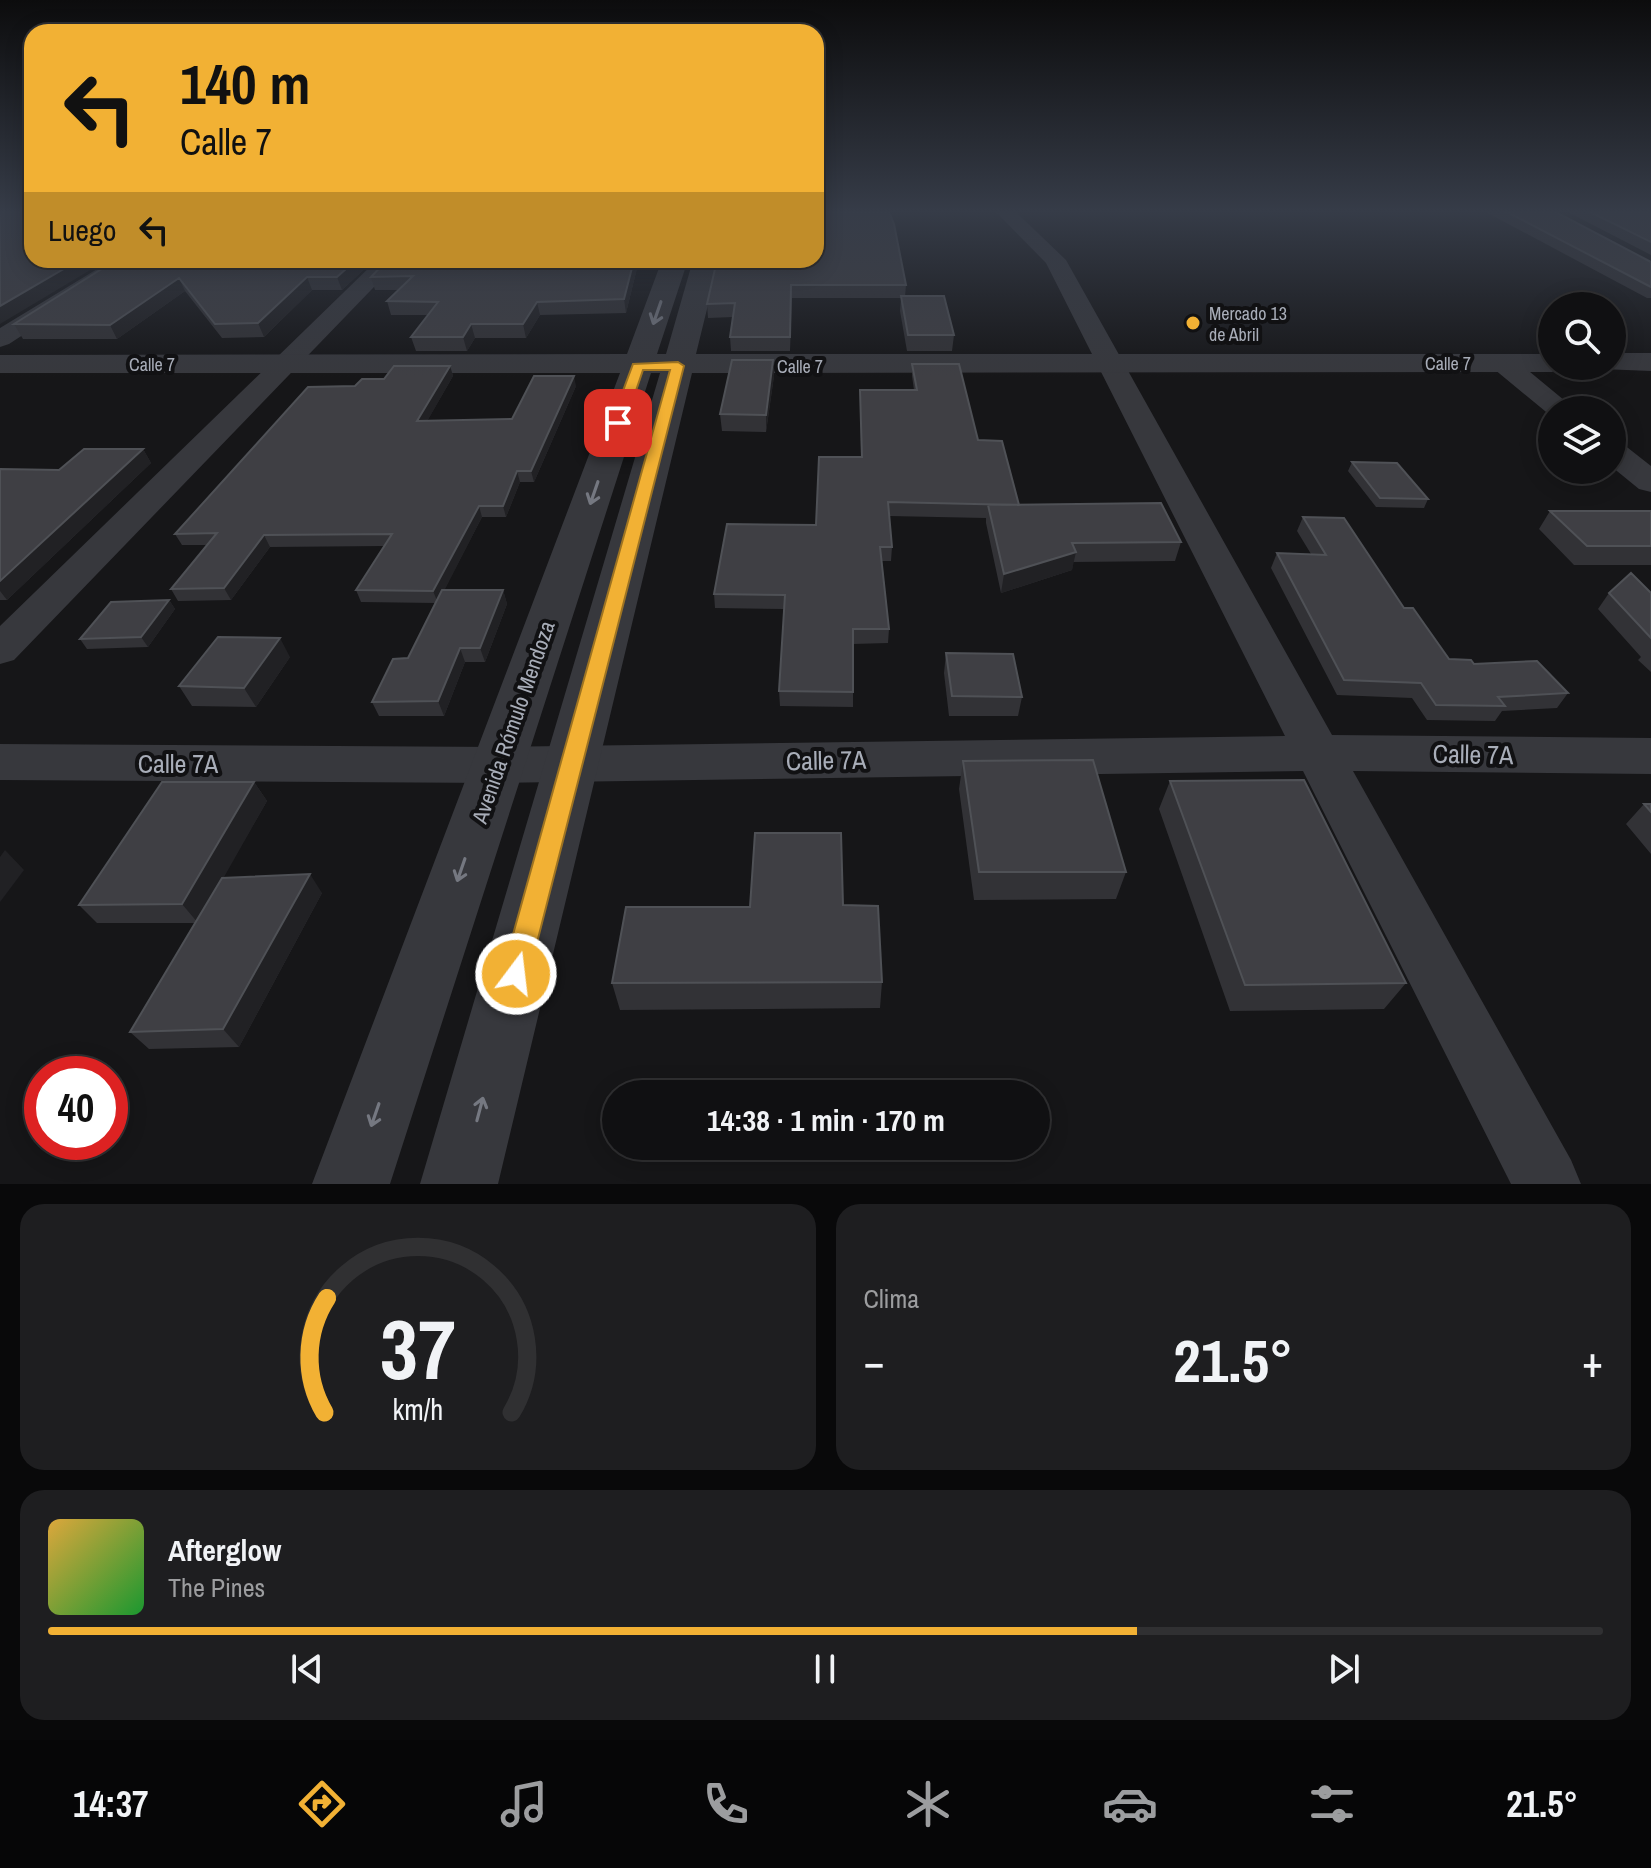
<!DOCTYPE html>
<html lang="es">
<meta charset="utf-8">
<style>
:root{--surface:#101012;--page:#1e1e20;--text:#f1f3f6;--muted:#9c9d9f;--line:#303032;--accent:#f2b134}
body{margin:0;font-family:"Archivo Narrow",sans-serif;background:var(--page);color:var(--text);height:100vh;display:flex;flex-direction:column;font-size:30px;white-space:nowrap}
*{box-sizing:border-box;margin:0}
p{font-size:26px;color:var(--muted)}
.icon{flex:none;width:44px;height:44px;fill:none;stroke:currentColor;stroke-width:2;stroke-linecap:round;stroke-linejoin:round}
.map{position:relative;height:1184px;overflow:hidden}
.panel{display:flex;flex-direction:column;gap:20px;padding:20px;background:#09090a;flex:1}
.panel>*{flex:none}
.hud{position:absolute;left:24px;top:24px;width:800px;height:244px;border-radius:24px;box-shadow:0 4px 20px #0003,0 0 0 2px var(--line);background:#f2b134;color:#111;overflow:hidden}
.controls{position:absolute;left:1538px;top:292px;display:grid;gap:16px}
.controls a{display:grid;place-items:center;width:88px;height:88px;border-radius:50%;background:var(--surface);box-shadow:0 4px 20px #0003,0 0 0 2px var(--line);font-size:40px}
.speed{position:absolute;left:24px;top:1056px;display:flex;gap:16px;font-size:40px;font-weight:700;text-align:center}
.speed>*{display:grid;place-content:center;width:104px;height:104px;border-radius:50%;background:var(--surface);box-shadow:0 4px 20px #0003,0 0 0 2px var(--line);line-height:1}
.speed .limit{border:12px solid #d22;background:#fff;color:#111}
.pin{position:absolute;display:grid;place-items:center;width:68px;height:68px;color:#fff;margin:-34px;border-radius:16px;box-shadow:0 4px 12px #0006}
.me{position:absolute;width:88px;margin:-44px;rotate:15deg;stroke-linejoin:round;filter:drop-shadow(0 0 6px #0008)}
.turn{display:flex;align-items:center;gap:28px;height:168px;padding:0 24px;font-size:36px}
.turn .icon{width:104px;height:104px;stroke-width:2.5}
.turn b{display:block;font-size:56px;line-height:68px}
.then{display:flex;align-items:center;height:76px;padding:0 24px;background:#0003;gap:16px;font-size:30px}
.big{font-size:60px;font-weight:700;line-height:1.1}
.panel .widget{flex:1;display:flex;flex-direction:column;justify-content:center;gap:12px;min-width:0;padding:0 28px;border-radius:24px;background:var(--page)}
.panel .dial{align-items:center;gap:0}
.dial svg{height:208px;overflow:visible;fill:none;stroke:var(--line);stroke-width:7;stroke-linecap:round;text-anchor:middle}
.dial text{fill:var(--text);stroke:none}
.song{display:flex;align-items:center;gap:24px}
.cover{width:96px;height:96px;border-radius:12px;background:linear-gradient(135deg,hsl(40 70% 55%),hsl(130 70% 35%))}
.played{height:8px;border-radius:4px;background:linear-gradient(90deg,var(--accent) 70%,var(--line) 70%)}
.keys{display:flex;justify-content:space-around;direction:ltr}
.heat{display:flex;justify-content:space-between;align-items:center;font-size:44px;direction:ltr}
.panel .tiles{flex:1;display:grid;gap:20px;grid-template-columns:1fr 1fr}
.widget:last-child{grid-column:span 2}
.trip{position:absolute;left:602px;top:1080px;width:448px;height:80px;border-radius:40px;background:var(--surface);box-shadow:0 4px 20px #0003,0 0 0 2px var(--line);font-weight:700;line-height:80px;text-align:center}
.tab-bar{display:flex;height:128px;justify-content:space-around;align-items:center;background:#060607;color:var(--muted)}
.tab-bar .icon{width:56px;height:56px}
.tab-bar .active{color:var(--accent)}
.tab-bar b{font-size:36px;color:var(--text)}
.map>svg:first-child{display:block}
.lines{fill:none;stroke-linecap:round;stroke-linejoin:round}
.minor{fill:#37383d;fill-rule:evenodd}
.tertiary{fill:#37383d;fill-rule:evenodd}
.wall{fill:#323236}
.shaded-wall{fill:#212124}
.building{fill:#3f3f44;stroke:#4f5156;stroke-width:2}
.oneway{stroke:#757881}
.route{fill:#f2b134;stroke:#9d7322;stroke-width:2}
.poi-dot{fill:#f2b134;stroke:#111113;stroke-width:3}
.labels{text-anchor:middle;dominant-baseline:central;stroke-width:8;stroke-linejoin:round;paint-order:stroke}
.far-poi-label{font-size:18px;fill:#a8adb8;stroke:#111113;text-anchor:start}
.far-street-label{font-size:18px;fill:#a8adb8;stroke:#111113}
.street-label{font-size:22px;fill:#a8adb8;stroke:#111113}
.near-street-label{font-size:26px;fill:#a8adb8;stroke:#111113}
</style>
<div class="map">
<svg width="1651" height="1184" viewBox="0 0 1651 1184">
<rect width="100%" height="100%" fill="#161618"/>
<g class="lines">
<!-- minor -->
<path class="minor" d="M995 211H1015L1066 260 1332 735 1651 738V774L1353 771 1571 1160 1581 1184H1511L1303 771 498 783 0 780V744L498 747 1285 736 1046 263Z
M112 260H138L9 344 0 347V328Z
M377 260H400L14 660 0 664V626Z
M1503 355 1512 357 1576 410H1552L1551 416 1494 369 1490 363 1494 357Z
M1612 442 1623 444 1651 466V492L1639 489 1612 467Z"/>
<!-- tertiary -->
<path class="tertiary" d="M662 260H688L657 354H666L693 260H719L696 354H1552V366H1565L1552 372 692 373 498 1184H420L660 373H651L390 1184H312L620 373H0V355L627 354Z
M1612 353H1651V371L1601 369 1599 366H1612Z"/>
</g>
<!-- wall -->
<path class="wall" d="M1484 211H1554L1651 262V298H1647Z
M1566 211H1651V255Z
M116 260H374L342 290H312L264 337 222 338 185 291 117 339H23L14 324Z
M387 260H639L626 313 540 315 526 338H475L467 351H416L411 337 428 315H391L387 301 399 290H375L371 277Z
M717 260 906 285 905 296 954 335 952 351H907L900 311 901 298H792L790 351H731L730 337 733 317 708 318 707 304Z
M773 360 774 376 766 432 722 431 720 414Z
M912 364 978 440 1019 505 1181 542 1175 561 1073 562 1072 570 1001 593 986 523V518L889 516 892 547 891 561H882L889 629 888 643 853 644V707L780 706 779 691 784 609 715 608 714 594 816 525 861 457 860 390H914L912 376Z
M450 366 453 376 427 421 512 419 576 386 534 482H520L506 517H482L444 590H503L507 604 485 662H465L444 716H379L372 702 408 658 436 603 361 602 356 590 384 546 270 547 231 600 178 601 171 589 207 545H182L175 534 355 386Z
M143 449 151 463 7 600H0V469L59 470Z
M1352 462 1428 499 1424 508 1376 507 1348 471Z
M1550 511H1651V565H1574L1539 529Z
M1303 517 1404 608 1449 659 1474 664 1568 693 1557 708 1502 711 1495 721 1427 720 1412 698 1337 695 1271 568 1277 553 1311 554 1297 531Z
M1609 593H1651V672L1638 660 1641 657 1598 609Z
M169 600 175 609 148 647 87 649 80 639Z
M946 653 1022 697 1018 716H949L944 673Z
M290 657 256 707 192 706 179 686Z
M963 761 1126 872 1116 899 974 900 959 789Z
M1170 781 1406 983 1384 1009 1230 1011 1159 809Z
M254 782 267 801 223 877 322 893 239 1047 149 1049 130 1032 195 923H97L79 905Z
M1644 804H1651V854L1626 824Z
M843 905 882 982 880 1008 620 1010 612 983 750 907Z"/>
<!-- shaded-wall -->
<path class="shaded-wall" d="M79 260H107L0 324V306Z
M356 260H374L342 290 337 277Z
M634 260H639L626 313 624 299Z
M307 277 312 290 264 337 258 323Z
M179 278 185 291 117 339 110 325Z
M537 302 540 315 526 338 523 324Z
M471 324 475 338 467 351 463 337Z
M773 360 774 376 766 432V415Z
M450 366 453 376 421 432 417 421Z
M574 376 576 386 534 482 531 471Z
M143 449 151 463 7 600 0 591V581Z
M517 471 520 482 506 517 503 506Z
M479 506 482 517 438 603 433 591Z
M264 535 270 547 231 600 224 588Z
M1076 552 1072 570 1001 593 1004 574Z
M503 590 507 604 485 662 480 648Z
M169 600 175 609 148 647 141 637Z
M280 638 290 657 256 707 244 688Z
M460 648 465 662 444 716 438 701Z
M254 782 267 801 198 923 182 904Z
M5 850 24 870 0 902V857Z
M310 874 322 893 239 1047 223 1029Z"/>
<!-- building -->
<path class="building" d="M0 211H32V260H79L0 306Z
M816 211 889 212 894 224 906 285H791L790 337H730L735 303 707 304 717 260H816Z
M1505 211H1554L1651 262V287Z
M1588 211H1651V242Z
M116 260H356L337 277H307L258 323 215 324 179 278 110 325 14 324Z
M387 260H634L624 299 537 302 523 324H471L463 337H411L438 302 387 301 413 276 371 277Z
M901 296H944L954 335H908Z
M732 360H773L766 415 720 414Z
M912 364H959L978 440 1002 441 1019 505 888 502 892 547H880L889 629H853V692L779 691 785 595 714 594 727 524 816 525 819 457H862L860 390H917Z
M394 366H450L417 421 512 419 534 376H574L531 471H517L503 506H479L433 591 356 590 392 534 264 535 224 588 171 589 217 533 175 534 308 387 355 386 362 379H384Z
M84 449H143L0 581V469L59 470Z
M1352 462 1397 463 1428 499 1380 498Z
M1161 503 1181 542 1072 543 1076 552 1004 574 988 505Z
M1550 511H1651V546H1587Z
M1303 517 1344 518 1404 608H1413L1449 659 1471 660 1474 664 1537 661 1568 693 1498 697 1505 706 1436 705 1421 683 1344 680 1277 553 1326 555Z
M1631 573 1651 593V638L1609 593Z
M442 590H503L480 648H460L438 701 372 702 393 659 408 658Z
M169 600 141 637 80 639 111 602Z
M218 637 280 638 244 688 179 686Z
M946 653 1013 654 1022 697 952 696Z
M1093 760 1126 872H979L963 761Z
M1304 780 1406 983 1245 985 1170 781Z
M162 782H254L182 904 79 905Z
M1644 804H1651V812Z
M755 833H841L843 905 878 906 882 982 612 983 626 907H750Z
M310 874 223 1029 130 1032 222 878Z"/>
<!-- one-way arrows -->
<defs><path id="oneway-shaft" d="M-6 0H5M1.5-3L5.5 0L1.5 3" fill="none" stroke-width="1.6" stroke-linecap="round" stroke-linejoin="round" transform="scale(2)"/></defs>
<g class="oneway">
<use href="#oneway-shaft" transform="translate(657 313) rotate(109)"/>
<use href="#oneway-shaft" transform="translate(594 493) rotate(109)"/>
<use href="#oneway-shaft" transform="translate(461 870) rotate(109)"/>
<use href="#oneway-shaft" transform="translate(480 1109) rotate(-75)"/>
<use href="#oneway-shaft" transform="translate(375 1115) rotate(109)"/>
</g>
<!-- sky -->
<linearGradient id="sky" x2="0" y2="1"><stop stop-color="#0c0c0d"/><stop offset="0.56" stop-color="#363c48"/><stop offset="1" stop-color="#363c48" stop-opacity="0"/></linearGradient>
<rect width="1651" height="377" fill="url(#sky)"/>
<!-- route -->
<path class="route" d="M678 362 684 366 529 974 525 983 516 987 506 983 502 974 670 370H643L625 423 618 428 611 423 633 364Z"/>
<!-- markers -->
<circle class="poi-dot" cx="1193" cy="323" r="8"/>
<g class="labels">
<!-- far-poi labels -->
<g class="far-poi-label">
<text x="1209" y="313">Mercado 13<tspan x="1209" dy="21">de Abril</tspan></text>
</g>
<!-- far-street labels -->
<g class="far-street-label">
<text x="1448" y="363">Calle 7</text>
<text x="152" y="364">Calle 7</text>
<text x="800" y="366">Calle 7</text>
</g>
<!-- street labels -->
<g class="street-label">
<text transform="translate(513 722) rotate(-71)">Avenida Rómulo Mendoza</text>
</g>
<!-- near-street labels -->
<g class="near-street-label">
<text transform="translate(1473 754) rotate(1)">Calle 7A</text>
<text transform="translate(826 760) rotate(-1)">Calle 7A</text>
<text x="178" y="763">Calle 7A</text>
</g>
</g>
</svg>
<div class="controls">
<a><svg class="icon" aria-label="search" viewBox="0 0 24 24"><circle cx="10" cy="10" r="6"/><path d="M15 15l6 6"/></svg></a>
<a><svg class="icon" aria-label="layers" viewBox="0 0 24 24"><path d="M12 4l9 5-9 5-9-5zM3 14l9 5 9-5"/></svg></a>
</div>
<div class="speed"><div class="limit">40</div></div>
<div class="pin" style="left:618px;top:423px;background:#d93025"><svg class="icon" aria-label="arrive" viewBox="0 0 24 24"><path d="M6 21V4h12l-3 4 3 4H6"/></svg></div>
<svg class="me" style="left:516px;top:974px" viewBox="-20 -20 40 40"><circle r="17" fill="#f2b134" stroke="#fff" stroke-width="3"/><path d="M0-11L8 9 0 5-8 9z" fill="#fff"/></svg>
<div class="trip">14:38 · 1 min · 170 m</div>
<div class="hud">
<div class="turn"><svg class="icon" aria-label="left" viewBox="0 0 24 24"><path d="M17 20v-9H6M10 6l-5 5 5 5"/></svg><div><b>140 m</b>Calle 7</div></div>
<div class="then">Luego<svg class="icon" aria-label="left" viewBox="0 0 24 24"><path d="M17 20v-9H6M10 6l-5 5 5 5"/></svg></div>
</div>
</div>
<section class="panel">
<div class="tiles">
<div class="widget dial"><svg viewBox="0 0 100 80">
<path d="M14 69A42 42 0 1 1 86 69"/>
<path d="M14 69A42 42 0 0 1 15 25" stroke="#f2b134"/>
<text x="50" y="56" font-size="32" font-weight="700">37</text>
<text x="50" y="72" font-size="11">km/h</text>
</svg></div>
<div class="widget"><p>Clima</p>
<div class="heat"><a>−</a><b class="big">21.5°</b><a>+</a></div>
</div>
<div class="widget">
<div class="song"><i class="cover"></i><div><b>Afterglow</b><p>The Pines</p></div></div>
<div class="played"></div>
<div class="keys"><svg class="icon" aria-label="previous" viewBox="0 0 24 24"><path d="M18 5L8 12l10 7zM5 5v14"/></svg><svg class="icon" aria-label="pause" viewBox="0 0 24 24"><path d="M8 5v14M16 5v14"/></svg><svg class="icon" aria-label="next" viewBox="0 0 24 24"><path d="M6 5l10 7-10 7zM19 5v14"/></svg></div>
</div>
</div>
</section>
<nav class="tab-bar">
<b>14:37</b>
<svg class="icon active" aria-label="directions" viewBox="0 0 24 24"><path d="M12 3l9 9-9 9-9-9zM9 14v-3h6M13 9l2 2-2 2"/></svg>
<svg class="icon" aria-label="music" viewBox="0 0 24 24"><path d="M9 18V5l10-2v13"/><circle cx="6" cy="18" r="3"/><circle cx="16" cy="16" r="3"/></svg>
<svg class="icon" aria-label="phone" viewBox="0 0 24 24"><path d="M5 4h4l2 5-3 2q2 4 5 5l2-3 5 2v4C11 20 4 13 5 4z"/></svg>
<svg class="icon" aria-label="climate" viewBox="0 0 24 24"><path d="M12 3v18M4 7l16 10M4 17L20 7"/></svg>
<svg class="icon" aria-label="car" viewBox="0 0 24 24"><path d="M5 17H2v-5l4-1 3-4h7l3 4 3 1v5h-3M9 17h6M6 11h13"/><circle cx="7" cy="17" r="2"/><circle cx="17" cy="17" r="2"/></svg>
<svg class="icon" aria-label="filters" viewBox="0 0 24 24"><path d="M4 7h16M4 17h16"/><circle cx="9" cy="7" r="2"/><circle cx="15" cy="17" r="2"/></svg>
<b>21.5°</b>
</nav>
